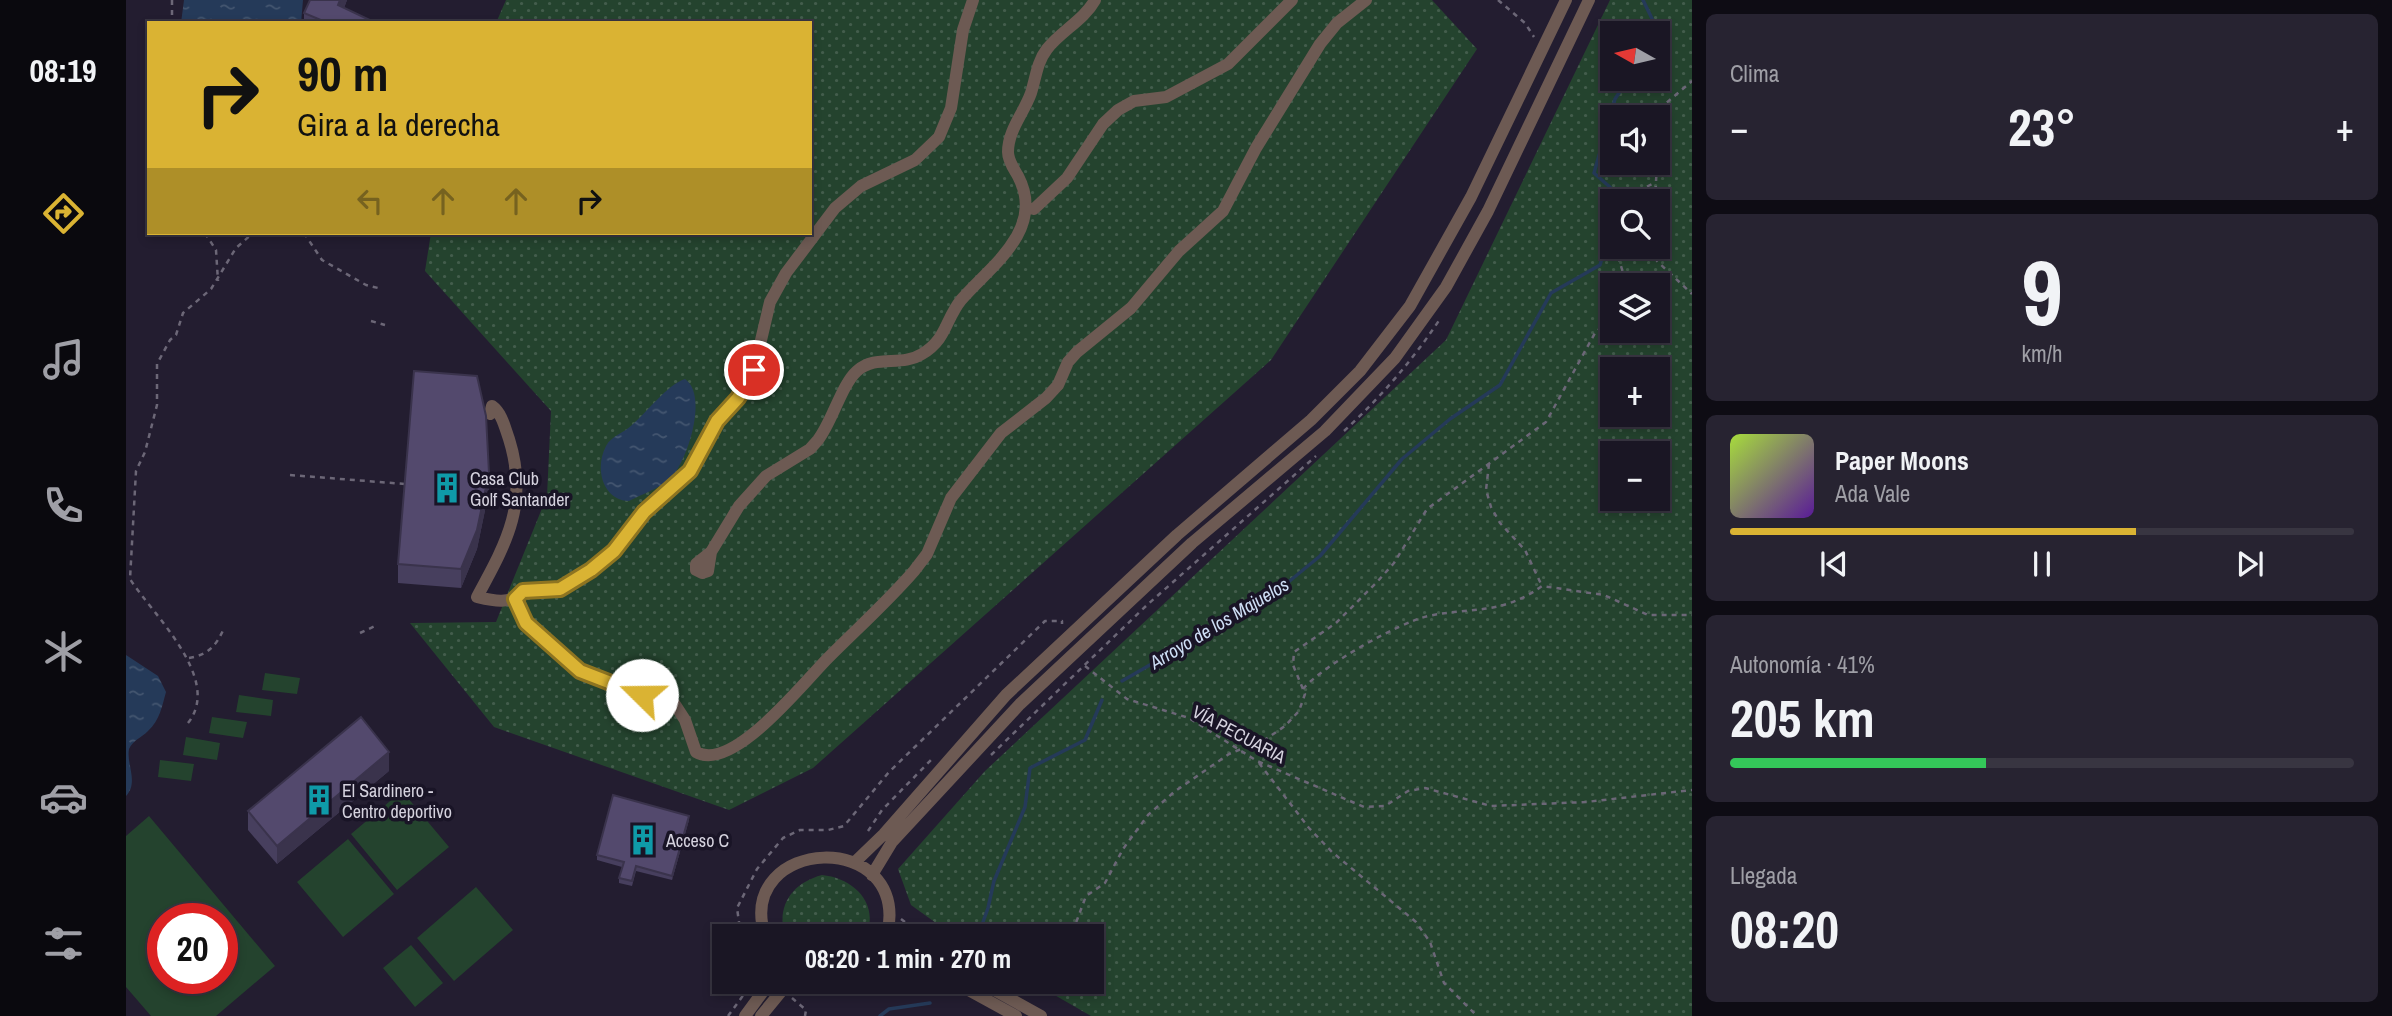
<!DOCTYPE html>
<html lang="es">
<meta charset="utf-8">
<style>
:root{--surface:#1a1624;--page:#272331;--text:#f1f3f6;--muted:#9f9fa6;--line:#383541;--accent:#dab333}
body{margin:0;font-family:"Archivo Narrow",sans-serif;background:var(--page);color:var(--text);height:100vh;display:flex;flex-direction:column;font-size:26px;white-space:nowrap}
*{box-sizing:border-box;margin:0}
p{font-size:23px;color:var(--muted)}
.icon{flex:none;width:38px;height:38px;fill:none;stroke:currentColor;stroke-width:2;stroke-linecap:round;stroke-linejoin:round}
.map{position:relative;flex:1;overflow:hidden}
.drawer{display:flex;flex-direction:column;gap:14px;padding:14px;background:#0e0c14;width:700px}
.drawer>*{flex:none}
.hud{position:absolute;left:21px;top:21px;width:665px;height:214px;border-radius:0px;box-shadow:0 4px 10px #0003,0 0 0 2px var(--line);background:#dab333;color:#111;overflow:hidden}
.needle{width:46px;rotate:278deg}
.buttons{position:absolute;left:1474px;top:21px;display:grid;gap:14px}
.buttons a{display:grid;place-items:center;width:70px;height:70px;border-radius:0px;background:var(--surface);box-shadow:0 4px 10px #0003,0 0 0 2px var(--line);font-size:35px}
.speed{position:absolute;left:21px;top:903px;display:flex;gap:14px;font-size:35px;font-weight:700;text-align:center}
.speed>*{display:grid;place-content:center;width:91px;height:91px;border-radius:50%;background:var(--surface);box-shadow:0 4px 10px #0003,0 0 0 2px var(--line);line-height:1}
.speed .limit{border:10px solid #d22;background:#fff;color:#111}
.pin{position:absolute;display:grid;place-items:center;width:60px;height:60px;color:#fff;margin:-30px;border:4px solid #fff;border-radius:50%;box-shadow:0 2px 7px #0007}
.me{position:absolute;width:77px;margin:-38px;rotate:292deg;stroke-linejoin:round;filter:drop-shadow(0 0 5px #0008)}
.turn{display:flex;align-items:center;gap:24px;height:147px;padding:0 35px;font-size:32px}
.turn .icon{width:91px;height:91px;stroke-width:2.5}
.turn b{display:block;font-size:49px;line-height:60px}
.lanes{display:flex;align-items:center;height:66px;padding:0 35px;background:#0003;justify-content:center;gap:35px;direction:ltr}
.lanes .off{opacity:.35}
.big{font-size:52px;font-weight:800;line-height:1.1}
.drawer .card{flex:1;display:flex;flex-direction:column;justify-content:center;gap:10px;min-width:0;padding:0 24px;border-radius:10px;background:var(--page)}
.drawer .dial{align-items:center;gap:0}
.dial b{font-size:91px;line-height:1}
.song{display:flex;align-items:center;gap:21px}
.cover{width:84px;height:84px;border-radius:10px;background:linear-gradient(135deg,hsl(80 70% 55%),hsl(270 70% 35%))}
.played{height:7px;border-radius:4px;background:linear-gradient(90deg,var(--accent) 65%,var(--line) 65%)}
.keys{display:flex;justify-content:space-around;direction:ltr}
.heat{display:flex;justify-content:space-between;align-items:center;font-size:38px;direction:ltr}
.charge{height:10px;border-radius:5px;background:linear-gradient(90deg,#34c759 41%,var(--line) 0)}
.trip{position:absolute;left:586px;top:924px;width:392px;height:70px;border-radius:0px;background:var(--surface);box-shadow:0 4px 10px #0003,0 0 0 2px var(--line);font-weight:800;line-height:70px;text-align:center}
main{display:flex;flex:1;min-height:0}
.tab-bar{display:flex;flex-direction:column;width:126px;justify-content:space-around;align-items:center;background:#0a090e;color:var(--muted)}
.tab-bar .icon{width:49px;height:49px}
.tab-bar .current{color:var(--accent)}
.tab-bar b{font-size:32px;color:var(--text)}
.map>svg:first-child{display:block}
.grass{fill:url(#grass-dots);fill-rule:evenodd}
.pitch{fill:#24432e;fill-rule:evenodd}
.water{fill:url(#water-ripples)}
.lines{fill:none;stroke-linecap:round;stroke-linejoin:round}
.stream{stroke:#253a59;stroke-width:3.5}
.path{stroke:#6c6777;stroke-width:2.5;stroke-dasharray:5 5;stroke-linecap:butt}
.minor{stroke:#6d5a53;stroke-width:12}
.wall{fill:#473f5e}
.shaded-wall{fill:#3a334c}
.building{fill:#53496d;stroke:#3a334c;stroke-width:2}
.route-casing{stroke:#8e7421;stroke-width:18}
.route{stroke:#dab333;stroke-width:12}
.labels{text-anchor:middle;dominant-baseline:central;stroke-width:7;stroke-linejoin:round;paint-order:stroke}
.poi-label{font-size:18px;fill:#d5d2de;stroke:#191426;text-anchor:start}
.street-label{font-size:18px;fill:#d5d2de;stroke:#191426}
.water-label{font-size:19px;font-style:italic;fill:#cedef5;stroke:#191426}
</style>
<main>
<nav class="tab-bar">
<b>08:19</b>
<svg class="icon current" aria-label="directions" viewBox="0 0 24 24"><path d="M12 3l9 9-9 9-9-9zM9 14v-3h6M13 9l2 2-2 2"/></svg>
<svg class="icon" aria-label="music" viewBox="0 0 24 24"><path d="M9 18V5l10-2v13"/><circle cx="6" cy="18" r="3"/><circle cx="16" cy="16" r="3"/></svg>
<svg class="icon" aria-label="phone" viewBox="0 0 24 24"><path d="M5 4h4l2 5-3 2q2 4 5 5l2-3 5 2v4C11 20 4 13 5 4z"/></svg>
<svg class="icon" aria-label="climate" viewBox="0 0 24 24"><path d="M12 3v18M4 7l16 10M4 17L20 7"/></svg>
<svg class="icon" aria-label="car" viewBox="0 0 24 24"><path d="M5 17H2v-5l4-1 3-4h7l3 4 3 1v5h-3M9 17h6M6 11h13"/><circle cx="7" cy="17" r="2"/><circle cx="17" cy="17" r="2"/></svg>
<svg class="icon" aria-label="filters" viewBox="0 0 24 24"><path d="M4 7h16M4 17h16"/><circle cx="9" cy="7" r="2"/><circle cx="15" cy="17" r="2"/></svg>
</nav>
<div class="map">
<svg width="1566" height="1016" viewBox="0 0 1566 1016">
<defs>
<pattern id="grass-dots" width="8" height="8" patternUnits="userSpaceOnUse" patternTransform="scale(1.75)"><rect width="8" height="8" fill="#24432e"/><path d="M2 2h.1M6 6h.1" fill="none" stroke="#435d4c" stroke-width="1.8" stroke-linecap="round"/></pattern>
<pattern id="water-ripples" width="26" height="14" patternUnits="userSpaceOnUse" patternTransform="scale(1.75)"><rect width="26" height="14" fill="#253a59"/><path d="M2 4q2-2 4 0t4 0M15 11q2-2 4 0t4 0" fill="none" stroke="#445670"/></pattern>
</defs>
<rect width="100%" height="100%" fill="#231d30"/>
<!-- grass -->
<path class="grass" d="M380 0H1306L1351 49 1145 360 687 768 603 810 368 727 284 623 370 622 421 496 425 411 299 271 305 233H684V23H370Z
M1484 0H1566V1016H965L906 982H966V936H828L785 905 772 869 859 771 1320 340ZM1486 33H1531V79H1486ZM1486 117H1531V163H1486ZM1486 201H1531V247H1486ZM1486 285H1531V331H1486ZM1486 369H1531V415H1486ZM1486 453H1531V499H1486Z
M696 875C727 878 754 903 740 936H659C650 906 666 883 696 875Z"/>
<!-- pitch -->
<path class="pitch" d="M139 673 174 678 171 694 136 690Z
M113 695 147 700 145 716 110 712Z
M86 717 121 722 117 738 83 733Z
M60 737 94 743 91 760 57 755Z
M34 760 68 764 65 781 32 777Z
M276 791 323 847 271 890 225 834Z
M23 816 149 966 90 1016H25L0 987V836ZM37 919H96V978H37Z
M222 839 268 894 217 937 171 882Z
M350 887 387 930 328 981 291 938Z
M285 945 317 983 289 1007 257 968Z"/>
<!-- water -->
<path class="water" d="M58 0H177L175 23H55Z
M559 379C583 395 561 464 543 480 532 489 516 494 503 501 477 500 468 469 480 446 485 436 498 433 506 425 520 413 542 384 559 379Z
M0 655 32 676 40 692C36 706 34 720 22 731 15 738 7 740 3 749 0 764 13 782 0 796Z"/>
<g class="lines">
<!-- stream -->
<path class="stream" d="M1517 0 1532 31 1530 33
M1493 201 1494 196 1468 173 1489 99 1502 79
M996 681 1149 593 1194 556 1276 459 1324 419 1374 385 1425 293 1474 265 1486 224
M852 936 862 908 868 881 899 807 904 768 959 740 976 700
M754 1016 763 1009 804 1003"/>
<!-- path -->
<path class="path" d="M46 0V23
M1372 0 1399 23 1408 37
M1531 161 1539 104 1566 81
M1508 201 1516 189 1528 183
M1529 201 1531 163
M79 233 90 250 92 281
M178 233 196 260 240 285 252 288
M1489 247 1501 285
M1531 247V261L1566 294
M245 321 259 325
M1218 431C1255 397 1286 361 1314 319
M1363 464 1360 490 1365 507 1374 523 1399 550 1416 586
M164 475 279 484
M234 633 249 626
M63 658C82 655 91 645 98 628
M959 666 1001 699 1063 718 1131 761 1238 807 1259 806 1282 791 1299 788 1365 806 1460 802 1566 790
M1177 689C1196 666 1272 623 1302 616 1346 607 1376 615 1416 586L1478 595 1522 615H1566
M62 723C97 679 27 615 4 579L10 471 19 452 31 405V364L44 340 50 335 57 313 85 289 110 248 127 233
M865 755 1021 605 1190 456
M1133 763 1183 828 1206 852 1290 922 1304 942 1318 983 1351 1016
M742 831 756 810 805 760
M775 919 797 936
M615 936 611 908 631 869 657 838 674 830H702L718 826 763 772 919 621H936V624
M937 936 948 928 960 896 979 883 997 849 1022 815 1048 792 1103 754 1140 739 1159 726 1173 711 1179 694 1167 665 1168 652 1210 623 1251 582 1268 563 1301 509 1420 422 1469 333 1486 317
M805 982 816 988
M666 998 680 1010 679 1016
M602 1016 627 982"/>
<!-- minor -->
<path class="minor" d="M901 207 908 209 941 178 977 124 992 110 1008 101 1040 97 1102 64 1166 0
M364 414 366 406C376 413 379 428 383 439 403 503 381 542 351 597 368 601 384 605 397 591L434 589 465 571 488 551 518 512 563 471 591 421 612 398 628 370 644 302 660 273 709 208 735 186 789 160 813 137 825 108 837 30 847 0
M585 552 582 571 576 573 570 570V564L585 552 613 506 640 476 684 449 692 440C706 422 716 384 731 371 750 354 775 367 796 354 821 339 819 320 835 300 854 278 876 262 891 236 902 216 903 197 892 176 888 169 882 161 882 152 882 130 898 113 905 93 910 77 911 62 921 49 935 31 958 20 969 0
M389 599C392 618 446 670 464 677 491 687 521 692 548 703L559 720 570 752C607 774 680 679 704 656 732 628 762 601 788 571L801 554 825 498 875 433 920 398 932 385 942 362 951 352 1005 308 1053 251 1097 211 1130 148 1194 44 1211 23 1240 0
M729 862 758 834 880 695 1051 535 1185 420 1234 371 1284 306 1345 197 1440 0
M746 875 766 842 894 704 1066 543 1199 431 1269 358 1320 287 1362 211 1463 0
M639 936C608 836 786 827 761 936
M685 982H716
M828 982 890 1016
M854 982 915 1016
M619 1016 644 982
M635 1016 663 982"/>
</g>
<!-- wall -->
<path class="wall" d="M184 0H221L218 8 250 23H178V13Z
M363 491 351 549 335 588 272 583V564Z
M263 771 151 864 122 830V811Z
M563 820 546 880 510 871 506 886 493 883V878L496 867 471 860V855Z"/>
<!-- shaded-wall -->
<path class="shaded-wall" d="M214 0H221L212 23V5Z
M363 473V491L351 549 335 588V569Z
M263 752V771L151 864V846Z
M563 816V820L546 880V876Z"/>
<!-- building -->
<path class="building" d="M184 0H214L212 5 250 23H194L195 20 178 13Z
M288 371 351 376 360 416 363 473 351 530 335 569 272 564Z
M235 717 263 752 151 846 122 811Z
M487 795 563 816 546 876 510 866 506 881 493 878 498 862 471 855Z"/>
<g class="lines">
<!-- route casing -->
<g class="route-casing">
<path id="route" d="M516 695 454 671 400 623 389 599 397 591 434 589 465 570 488 551 518 512 564 471 591 421 612 398 628 370"/>
</g>
<!-- route -->
<use href="#route" class="route"/>
</g>
<!-- icons -->
<defs>
<g id="building-bare" transform="scale(2.415)"><path d="M-4-6H4V6H1V3H-1V6H-4ZM-2.5-4.3h1.7v1.8h-1.7ZM.8-4.3h1.7v1.8H.8ZM-2.5-1h1.7V.8h-1.7ZM.8-1h1.7V.8H.8Z" fill="#0f9aa8" stroke="#191426" stroke-width="2.5" paint-order="stroke"/></g>
</defs>
<g fill-rule="evenodd">
<use href="#building-bare" x="321" y="488"/>
<use href="#building-bare" x="193" y="800"/>
<use href="#building-bare" x="517" y="840"/>
</g>
<g class="labels">
<!-- poi labels -->
<g class="poi-label">
<text x="344" y="478">Casa Club<tspan x="344" dy="21">Golf Santander</tspan></text>
<text x="216" y="790">El Sardinero -<tspan x="216" dy="21">Centro deportivo</tspan></text>
<text x="540" y="840">Acceso C</text>
</g>
<!-- street labels -->
<g class="street-label">
<text transform="translate(1113 734) rotate(28)">VÍA PECUARIA</text>
</g>
<!-- water labels -->
<g class="water-label">
<text transform="translate(1093 623) rotate(-31)">Arroyo de los Majuelos</text>
</g>
</g>
</svg>
<div class="buttons">
<a><svg class="needle" viewBox="-14 -14 28 28"><path d="M0-13l5 13h-10z" fill="#e53935"/><path d="M0 13l5-13h-10z" fill="#9f9fa6"/></svg></a>
<a><svg class="icon" aria-label="sound" viewBox="0 0 24 24"><path d="M4 9h4l5-4v14l-5-4H4zM17 9q2 3 0 6"/></svg></a>
<a><svg class="icon" aria-label="search" viewBox="0 0 24 24"><circle cx="10" cy="10" r="6"/><path d="M15 15l6 6"/></svg></a>
<a><svg class="icon" aria-label="layers" viewBox="0 0 24 24"><path d="M12 4l9 5-9 5-9-5zM3 14l9 5 9-5"/></svg></a>
<a>+</a>
<a>−</a>
</div>
<div class="speed"><div class="limit">20</div></div>
<div class="pin" style="left:628px;top:370px;background:#d93025"><svg class="icon" aria-label="arrive" viewBox="0 0 24 24"><path d="M6 21V4h12l-3 4 3 4H6"/></svg></div>
<svg class="me" style="left:516px;top:695px" viewBox="-20 -20 40 40"><circle r="19" fill="#fff"/><path d="M0-13L10 11 0 6-10 11z" fill="#dab333"/></svg>
<div class="trip">08:20 · 1 min · 270 m</div>
<div class="hud">
<div class="turn"><svg class="icon" aria-label="right" viewBox="0 0 24 24"><path d="M7 20v-9h11M14 6l5 5-5 5"/></svg><div><b>90 m</b>Gira a la derecha</div></div>
<div class="lanes"><svg class="icon off" aria-label="left" viewBox="0 0 24 24"><path d="M17 20v-9H6M10 6l-5 5 5 5"/></svg><svg class="icon off" aria-label="ahead" viewBox="0 0 24 24"><path d="M12 20V5M6 11l6-6 6 6"/></svg><svg class="icon off" aria-label="ahead" viewBox="0 0 24 24"><path d="M12 20V5M6 11l6-6 6 6"/></svg><svg class="icon" aria-label="right" viewBox="0 0 24 24"><path d="M7 20v-9h11M14 6l5 5-5 5"/></svg></div>
</div>
</div>
<section class="drawer">
<div class="card"><p>Clima</p>
<div class="heat"><a>−</a><b class="big">23°</b><a>+</a></div>
</div>
<div class="card dial"><b>9</b><p>km/h</p></div>
<div class="card">
<div class="song"><i class="cover"></i><div><b>Paper Moons</b><p>Ada Vale</p></div></div>
<div class="played"></div>
<div class="keys"><svg class="icon" aria-label="previous" viewBox="0 0 24 24"><path d="M18 5L8 12l10 7zM5 5v14"/></svg><svg class="icon" aria-label="pause" viewBox="0 0 24 24"><path d="M8 5v14M16 5v14"/></svg><svg class="icon" aria-label="next" viewBox="0 0 24 24"><path d="M6 5l10 7-10 7zM19 5v14"/></svg></div>
</div>
<div class="card"><p>Autonomía · 41%</p><b class="big">205 km</b><div class="charge"></div></div>
<div class="card"><p>Llegada</p><b class="big">08:20</b></div>
</section>
</main>
